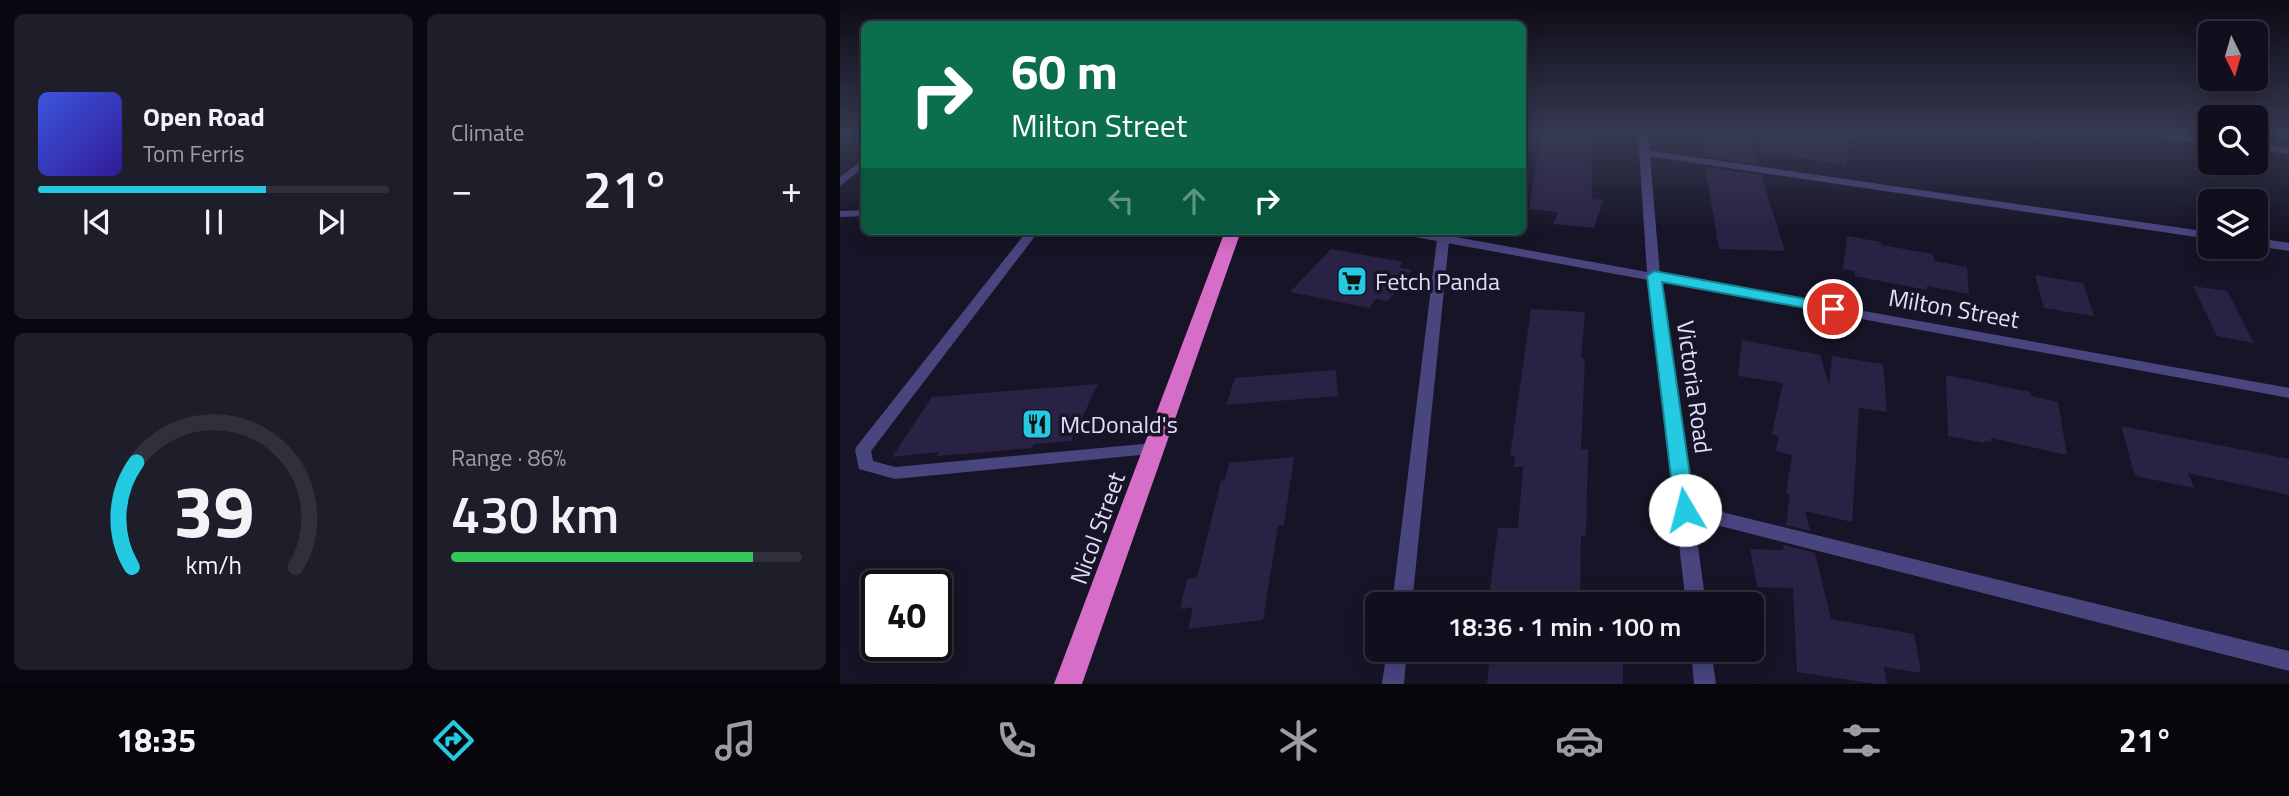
<!DOCTYPE html>
<meta charset="utf-8">
<style>
:root{--surface:#110f1d;--page:#1e1d2a;--text:#f1f3f6;--muted:#9c9ca4;--line:#302f3b;--accent:#24cae1}
body{margin:0;font-family:"Titillium Web",sans-serif;background:var(--page);color:var(--text);height:100vh;display:flex;flex-direction:column;font-size:26px;white-space:nowrap}
*{box-sizing:border-box;margin:0}
p{font-size:23px;color:var(--muted)}
.icon{flex:none;width:38px;height:38px;fill:none;stroke:currentColor;stroke-width:2;stroke-linecap:round;stroke-linejoin:round}
.map{position:relative;flex:1;overflow:hidden}
.sheet{display:flex;flex-direction:column;gap:14px;padding:14px;background:#090810;width:840px}
.sheet>*{flex:none}
.banner{position:absolute;left:21px;top:21px;width:665px;height:214px;border-radius:10px;box-shadow:0 4px 18px #0003,0 0 0 2px var(--line);background:#0b6e4f;color:#fff;overflow:hidden}
.needle{width:46px;rotate:175deg}
.controls{position:absolute;left:1358px;top:21px;display:grid;gap:14px}
.controls a{display:grid;place-items:center;width:70px;height:70px;border-radius:10px;background:var(--surface);box-shadow:0 4px 18px #0003,0 0 0 2px var(--line);font-size:35px}
.speed{position:absolute;left:21px;top:570px;display:flex;gap:14px;font-size:35px;font-weight:700;text-align:center}
.speed>*{display:grid;place-content:center;width:91px;height:91px;border-radius:50%;background:var(--surface);box-shadow:0 4px 18px #0003,0 0 0 2px var(--line);line-height:1}
.speed .limit{border:4px solid #111;border-radius:10px;background:#fff;color:#111}
.pin{position:absolute;display:grid;place-items:center;width:60px;height:60px;color:#fff;margin:-30px;border:4px solid #fff;border-radius:50%;box-shadow:0 2px 7px #0007}
.me{position:absolute;width:77px;margin:-38px;rotate:352deg;stroke-linejoin:round;filter:drop-shadow(0 0 5px #0008)}
.turn{display:flex;align-items:center;gap:24px;height:147px;padding:0 35px;font-size:32px}
.turn .icon{width:91px;height:91px;stroke-width:2.5}
.turn b{display:block;font-size:49px;line-height:60px}
.lanes{display:flex;align-items:center;height:66px;padding:0 35px;background:#0003;justify-content:center;gap:35px;direction:ltr}
.lanes .off{opacity:.35}
.big{font-size:52px;font-weight:600;line-height:1.1}
.sheet .card{flex:1;display:flex;flex-direction:column;justify-content:center;gap:10px;min-width:0;padding:0 24px;border-radius:10px;background:var(--page)}
.sheet .dial{align-items:center;gap:0}
.dial svg{height:182px;overflow:visible;fill:none;stroke:var(--line);stroke-width:7;stroke-linecap:round;text-anchor:middle}
.dial text{fill:var(--text);stroke:none}
.song{display:flex;align-items:center;gap:21px}
.cover{width:84px;height:84px;border-radius:10px;background:linear-gradient(135deg,hsl(230 70% 55%),hsl(250 70% 35%))}
.played{height:7px;border-radius:4px;background:linear-gradient(90deg,var(--accent) 65%,var(--line) 65%)}
.keys{display:flex;justify-content:space-around;direction:ltr}
.heat{display:flex;justify-content:space-between;align-items:center;font-size:38px;direction:ltr}
.charge{height:10px;border-radius:5px;background:linear-gradient(90deg,#34c759 86%,var(--line) 0)}
.sheet .tiles{flex:1;display:grid;gap:14px;grid-template-columns:repeat(2,1fr)}
.trip{position:absolute;left:525px;top:592px;width:399px;height:70px;border-radius:10px;background:var(--surface);box-shadow:0 4px 18px #0003,0 0 0 2px var(--line);font-weight:600;line-height:70px;text-align:center}
.tabs{display:flex;height:112px;justify-content:space-around;align-items:center;background:#07060c;color:var(--muted)}
.tabs .icon{width:49px;height:49px}
.tabs .on{color:var(--accent)}
.tabs b{font-size:32px;color:var(--text)}
main{display:flex;flex:1;min-height:0}
.map>svg:first-child{display:block}
.building{fill:#2a2245}
.lines{fill:none;stroke-linecap:round;stroke-linejoin:round}
.service{fill:#48457f;fill-rule:evenodd}
.minor{fill:#48457f;fill-rule:evenodd}
.tertiary{fill:#48457f;fill-rule:evenodd}
.trunk{fill:#d66ec8;fill-rule:evenodd}
.route{fill:#24cae1;stroke:#178392;stroke-width:2}
.labels{text-anchor:middle;dominant-baseline:central;stroke-width:7;stroke-linejoin:round;paint-order:stroke}
.poi-label{font-size:24px;fill:#e2defa;stroke:#171427;text-anchor:start}
.street-label{font-size:24px;fill:#e2defa;stroke:#171427}
</style>
<main>
<section class="sheet">
<div class="tiles">
<div class="card">
<div class="song"><i class="cover"></i><div><b>Open Road</b><p>Tom Ferris</p></div></div>
<div class="played"></div>
<div class="keys"><svg class="icon" aria-label="previous" viewBox="0 0 24 24"><path d="M18 5L8 12l10 7zM5 5v14"/></svg><svg class="icon" aria-label="pause" viewBox="0 0 24 24"><path d="M8 5v14M16 5v14"/></svg><svg class="icon" aria-label="next" viewBox="0 0 24 24"><path d="M6 5l10 7-10 7zM19 5v14"/></svg></div>
</div>
<div class="card"><p>Climate</p>
<div class="heat"><a>−</a><b class="big">21°</b><a>+</a></div>
</div>
<div class="card dial"><svg viewBox="0 0 100 80">
<path d="M14 69A42 42 0 1 1 86 69"/>
<path d="M14 69A42 42 0 0 1 16 23" stroke="#24cae1"/>
<text x="50" y="56" font-size="32" font-weight="700">39</text>
<text x="50" y="72" font-size="11">km/h</text>
</svg></div>
<div class="card"><p>Range · 86%</p><b class="big">430 km</b><div class="charge"></div></div>
</div>
</section>
<div class="map">
<svg width="1449" height="684" viewBox="0 0 1449 684">
<rect width="100%" height="100%" fill="#171427"/>
<!-- building -->
<path class="building" d="M863 135H908L917 164 864 156Z
M918 135H1010L1006 165 917 151Z
M700 136 751 137 752 199 763 200 754 228 713 224 718 212 689 209Z
M865 167 921 175 945 251 879 249Z
M1007 236 1041 242V245L1093 254 1094 261 1127 267 1129 294 1087 286V290L1015 276V271L1003 269Z
M491 249 563 262 559 267 572 270 548 301 536 299 529 308 450 292Z
M1195 275 1243 283 1254 316 1204 308Z
M1353 286 1387 291 1414 343 1377 336Z
M691 309 745 312 741 358 745 359 741 449H748L746 536 741 535 740 604H648L658 528H678L683 467H674L675 456H670Z
M902 340 980 355 989 385 992 356 1043 364 1047 412 1019 408 1012 522 965 511 970 531 946 525 950 494H946L952 455 936 451 939 436 932 434 943 383 898 376Z
M496 370 498 396 386 405 395 378Z
M1106 375 1190 392 1191 396 1218 402 1227 455 1151 438V442L1144 440 1145 443 1108 436Z
M258 384 231 441 194 444 192 448 97 456 99 452 52 457 92 397Z
M1281 426 1449 459V495L1348 473 1354 488 1295 476Z
M454 457 444 525H438L423 620 348 629 353 607 340 609 347 579 357 578 381 481 385 480 389 463Z
M944 545 975 553 991 619 1074 634 1081 673 1044 667 1047 684H1036L957 672 953 588 917 587 910 549 943 550Z
M650 656 783 661V684H647Z"/>
<g class="lines">
<!-- service -->
<path class="service" d="M805 150 1370 232V239L801 155V151Z
M187 231H199L31 451 33 461 55 467 314 443 320 445 322 449 320 453 55 479 19 469 15 450 17 446Z
M598 231H610L572 604H552Z
M1416 238 1449 243V251L1416 246Z
M845 503 1449 651V671L845 517 839 515 836 510 839 505Z
M547 649H567L564 684H542Z"/>
<!-- minor -->
<path class="minor" d="M1318 135 1370 138V144L1323 138Z
M1416 144 1449 148V154L1416 150Z
M24 159V167L0 186V177Z
M24 210V216L0 217V211Z"/>
<!-- tertiary -->
<path class="tertiary" d="M798 135H808L820 274 1449 388V398L821 282 866 604H846L808 280 564 235 558 231H583L807 272Z
M851 649H871L876 684H854Z"/>
<!-- trunk -->
<path class="trunk" d="M385 231H401L242 684H214Z"/>
</g>
<!-- sky -->
<linearGradient id="sky" x2="0" y2="1"><stop stop-color="#0d0b15"/><stop offset="0.58" stop-color="#363a52"/><stop offset="1" stop-color="#363a52" stop-opacity="0"/></linearGradient>
<rect width="1449" height="231" fill="url(#sky)"/>
<!-- route -->
<path class="route" d="M814 271 993 304 1000 309 993 313 822 282 855 510 852 516 845 518 838 516 835 510 807 276Z"/>
<!-- icons -->
<defs>
<g id="supermarket-square" transform="scale(1.575)"><rect x="-9" y="-9" width="18" height="18" rx="4" fill="#24cae1" stroke="#171427"/><path d="M-6-5.5h2.5l.6 2H6L4.5 2H-2.5L-4.4-4H-6ZM-1.5 3.2a1.3 1.3 0 1 0 .1 0ZM3 3.2a1.3 1.3 0 1 0 .1 0Z" fill="#111"/></g>
<g id="restaurant-square" transform="scale(1.575)"><rect x="-9" y="-9" width="18" height="18" rx="4" fill="#24cae1" stroke="#171427"/><path d="M-5-6h1v4h1v-4h1v4h1v-4h1v5L-1.5 .5V6h-2V.5L-5-1ZM5-6V6H3V1.5H1.5Q1.5-4 5-6Z" fill="#111"/></g>
</defs>
<g fill-rule="evenodd">
<use href="#supermarket-square" x="512" y="281"/>
<use href="#restaurant-square" x="197" y="424"/>
</g>
<g class="labels">
<!-- poi labels -->
<g class="poi-label">
<text x="535" y="281">Fetch Panda</text>
<text x="220" y="424">McDonald's</text>
</g>
<!-- street labels -->
<g class="street-label">
<text transform="translate(1114 308) rotate(10)">Milton Street</text>
<text transform="translate(855 387) rotate(82)">Victoria Road</text>
<text transform="translate(257 528) rotate(-70)">Nicol Street</text>
</g>
</g>
</svg>
<div class="controls">
<a><svg class="needle" viewBox="-14 -14 28 28"><path d="M0-13l5 13h-10z" fill="#e53935"/><path d="M0 13l5-13h-10z" fill="#9c9ca4"/></svg></a>
<a><svg class="icon" aria-label="search" viewBox="0 0 24 24"><circle cx="10" cy="10" r="6"/><path d="M15 15l6 6"/></svg></a>
<a><svg class="icon" aria-label="layers" viewBox="0 0 24 24"><path d="M12 4l9 5-9 5-9-5zM3 14l9 5 9-5"/></svg></a>
</div>
<div class="speed"><div class="limit">40</div></div>
<div class="pin" style="left:993px;top:309px;background:#d93025"><svg class="icon" aria-label="arrive" viewBox="0 0 24 24"><path d="M6 21V4h12l-3 4 3 4H6"/></svg></div>
<svg class="me" style="left:845px;top:510px" viewBox="-20 -20 40 40"><circle r="19" fill="#fff"/><path d="M0-13L10 11 0 6-10 11z" fill="#24cae1"/></svg>
<div class="trip">18:36 · 1 min · 100 m</div>
<div class="banner">
<div class="turn"><svg class="icon" aria-label="right" viewBox="0 0 24 24"><path d="M7 20v-9h11M14 6l5 5-5 5"/></svg><div><b>60 m</b>Milton Street</div></div>
<div class="lanes"><svg class="icon off" aria-label="left" viewBox="0 0 24 24"><path d="M17 20v-9H6M10 6l-5 5 5 5"/></svg><svg class="icon off" aria-label="ahead" viewBox="0 0 24 24"><path d="M12 20V5M6 11l6-6 6 6"/></svg><svg class="icon" aria-label="right" viewBox="0 0 24 24"><path d="M7 20v-9h11M14 6l5 5-5 5"/></svg></div>
</div>
</div>
</main>
<nav class="tabs">
<b>18:35</b>
<svg class="icon on" aria-label="directions" viewBox="0 0 24 24"><path d="M12 3l9 9-9 9-9-9zM9 14v-3h6M13 9l2 2-2 2"/></svg>
<svg class="icon" aria-label="music" viewBox="0 0 24 24"><path d="M9 18V5l10-2v13"/><circle cx="6" cy="18" r="3"/><circle cx="16" cy="16" r="3"/></svg>
<svg class="icon" aria-label="phone" viewBox="0 0 24 24"><path d="M5 4h4l2 5-3 2q2 4 5 5l2-3 5 2v4C11 20 4 13 5 4z"/></svg>
<svg class="icon" aria-label="climate" viewBox="0 0 24 24"><path d="M12 3v18M4 7l16 10M4 17L20 7"/></svg>
<svg class="icon" aria-label="car" viewBox="0 0 24 24"><path d="M5 17H2v-5l4-1 3-4h7l3 4 3 1v5h-3M9 17h6M6 11h13"/><circle cx="7" cy="17" r="2"/><circle cx="17" cy="17" r="2"/></svg>
<svg class="icon" aria-label="filters" viewBox="0 0 24 24"><path d="M4 7h16M4 17h16"/><circle cx="9" cy="7" r="2"/><circle cx="15" cy="17" r="2"/></svg>
<b>21°</b>
</nav>
